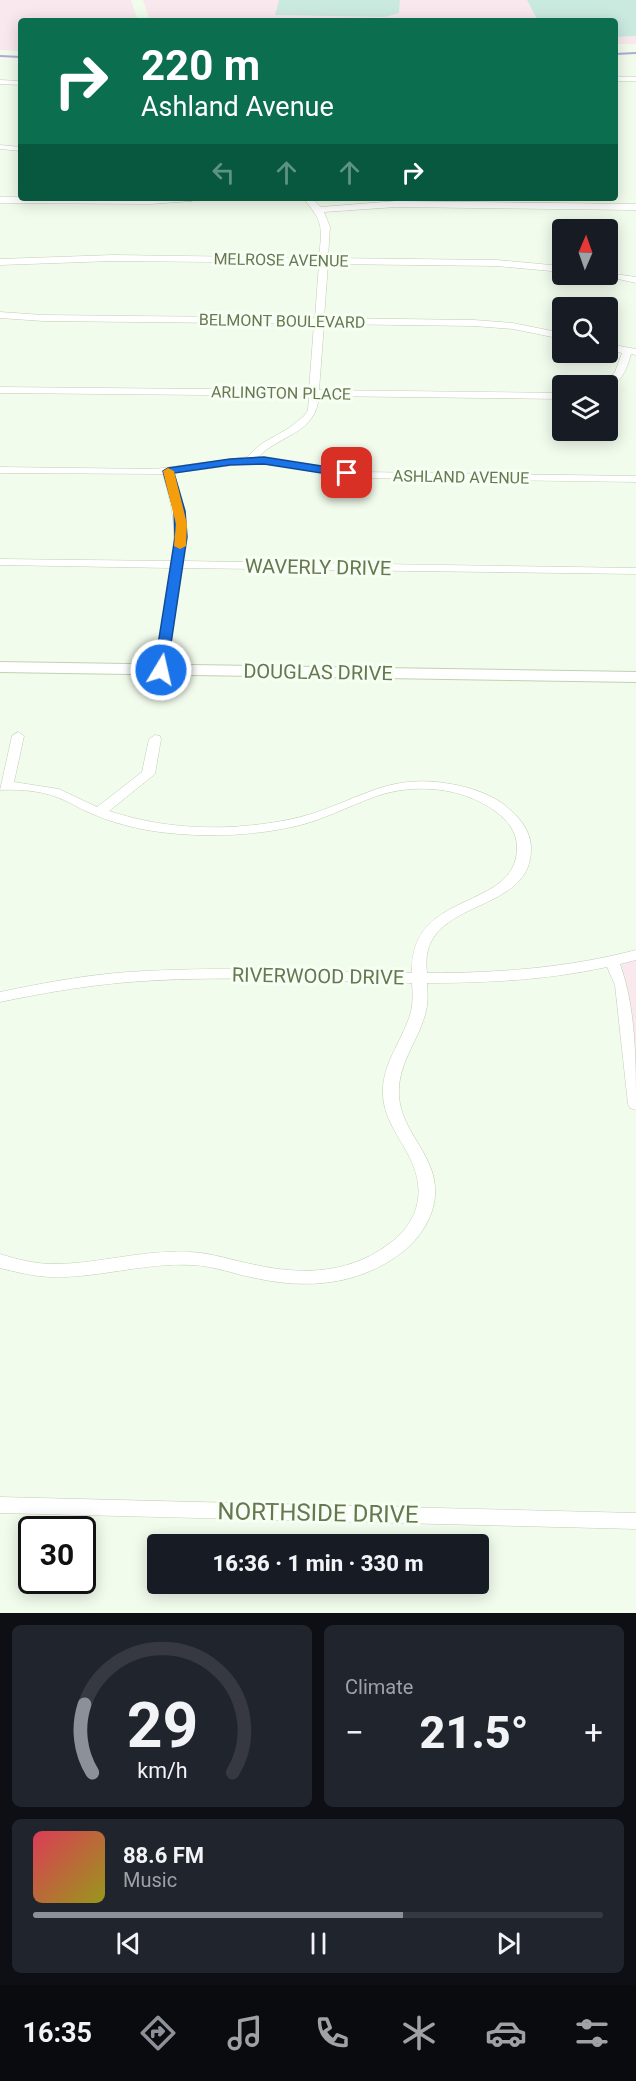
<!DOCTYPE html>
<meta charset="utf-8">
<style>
:root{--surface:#171b24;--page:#20242c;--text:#f1f3f6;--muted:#9ea1a6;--line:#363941;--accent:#8c9099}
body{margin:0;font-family:Roboto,sans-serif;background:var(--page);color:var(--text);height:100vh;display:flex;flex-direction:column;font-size:22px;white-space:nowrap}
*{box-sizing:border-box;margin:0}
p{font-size:20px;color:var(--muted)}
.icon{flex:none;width:33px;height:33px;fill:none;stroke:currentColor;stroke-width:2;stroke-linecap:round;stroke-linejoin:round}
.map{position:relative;height:1613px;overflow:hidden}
.sheet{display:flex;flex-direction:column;gap:12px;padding:12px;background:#0d0f14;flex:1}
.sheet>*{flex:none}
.guide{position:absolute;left:18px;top:18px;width:600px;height:183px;border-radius:6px;box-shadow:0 3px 15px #0003;background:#0b6e4f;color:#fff;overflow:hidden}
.needle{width:39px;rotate:2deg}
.fabs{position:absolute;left:552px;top:219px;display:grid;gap:12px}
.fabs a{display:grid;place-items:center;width:66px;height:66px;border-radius:6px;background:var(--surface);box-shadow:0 3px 15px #0003;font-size:30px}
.speed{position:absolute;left:18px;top:1516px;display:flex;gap:12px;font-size:30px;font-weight:700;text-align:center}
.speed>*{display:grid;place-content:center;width:78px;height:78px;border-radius:50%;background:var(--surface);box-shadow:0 3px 15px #0003;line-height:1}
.speed .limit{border:3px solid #111;border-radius:9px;background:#fff;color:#111}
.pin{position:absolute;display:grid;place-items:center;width:51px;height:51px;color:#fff;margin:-26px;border-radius:12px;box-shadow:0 3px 9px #0006}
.me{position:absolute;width:66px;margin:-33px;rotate:9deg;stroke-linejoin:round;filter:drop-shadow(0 0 4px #0008)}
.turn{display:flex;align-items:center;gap:21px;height:126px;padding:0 24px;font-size:27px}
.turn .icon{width:78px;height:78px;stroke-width:2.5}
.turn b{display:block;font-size:42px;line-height:51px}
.lanes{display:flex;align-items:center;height:57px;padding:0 24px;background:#0003;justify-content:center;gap:30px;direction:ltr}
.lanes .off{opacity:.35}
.big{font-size:45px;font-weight:800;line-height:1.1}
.sheet .tile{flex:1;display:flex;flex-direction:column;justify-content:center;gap:9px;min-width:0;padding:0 21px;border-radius:9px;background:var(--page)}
.sheet .dial{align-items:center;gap:0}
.dial svg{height:156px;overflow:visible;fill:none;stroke:var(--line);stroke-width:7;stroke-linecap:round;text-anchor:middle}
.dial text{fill:var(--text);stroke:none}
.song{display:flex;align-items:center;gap:18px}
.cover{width:72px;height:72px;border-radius:9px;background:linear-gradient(135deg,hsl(350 70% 55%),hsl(60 70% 35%))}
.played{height:6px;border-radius:3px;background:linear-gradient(90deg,var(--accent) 65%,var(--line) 65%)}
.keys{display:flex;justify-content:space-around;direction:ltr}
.heat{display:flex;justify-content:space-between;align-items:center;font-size:33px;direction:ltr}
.sheet .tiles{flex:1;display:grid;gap:12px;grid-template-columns:1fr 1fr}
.tile:last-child{grid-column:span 2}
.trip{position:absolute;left:147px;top:1534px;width:342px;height:60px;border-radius:6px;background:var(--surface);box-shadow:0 3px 15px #0003;font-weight:800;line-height:60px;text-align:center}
.menu{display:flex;height:96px;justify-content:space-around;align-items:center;background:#090b0e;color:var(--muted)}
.menu .icon{width:42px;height:42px}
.menu .active{color:var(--accent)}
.menu b{font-size:27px;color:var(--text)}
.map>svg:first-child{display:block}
.education{fill:#f9e9ee}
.green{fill:#cbeadf}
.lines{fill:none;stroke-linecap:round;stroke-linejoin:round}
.stream{stroke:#b2a8d6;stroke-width:2}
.street-casing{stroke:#c1ceb2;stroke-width:1}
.secondary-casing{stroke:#c1d1b0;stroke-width:2}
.street{fill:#fff;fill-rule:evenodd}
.secondary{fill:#fff;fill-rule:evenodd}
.route{fill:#1a73e8;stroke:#114b97;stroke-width:1.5}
.slow{fill:#f59e0b}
.labels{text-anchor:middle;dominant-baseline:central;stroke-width:6;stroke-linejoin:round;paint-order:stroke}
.far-street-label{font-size:16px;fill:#677750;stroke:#f7fef3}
.street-label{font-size:20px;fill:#677750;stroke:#f7fef3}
.near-street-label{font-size:24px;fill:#677750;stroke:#f7fef3}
</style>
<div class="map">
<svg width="636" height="1613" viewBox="0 0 636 1613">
<rect width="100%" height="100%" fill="#f2fced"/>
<!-- education -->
<path class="education" d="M0 0H131L138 21H21V51L0 50Z
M143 0H636V44H615V21H150Z
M636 955V1104L622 985 612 962Z"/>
<!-- green -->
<path class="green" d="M279 0H400L399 13 385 17 275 15Z
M527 0H636V36L615 37V21H538Z"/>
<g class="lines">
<!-- stream -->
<path class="stream" d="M615 54 636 53
M0 56 21 57"/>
<!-- street casing -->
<g class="street-casing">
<path id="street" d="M615 77H636V81H615Z
M0 80 21 81V85L0 84Z
M0 145 21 147V151L0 149Z
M0 197 196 198 192 201 151 204 0 203Z
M303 198H312L321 207 396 201 636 204V210L396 207 324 212 330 227 328 258 497 260 562 266V272L497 266 328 264 324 318 474 320 513 323 562 333V339L513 329 474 326 324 324 319 390 562 393V399L319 396C316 434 281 434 258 457L362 472 636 476V482L362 478 275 464 250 463 174 473C183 505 188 527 183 561L636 568V574L182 568 167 670 161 674 155 670 171 568 0 565V559L172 561C177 528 172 506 163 474L0 473V467L155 469 247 457 261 444 289 428 304 416 308 410 309 396 0 393V387L309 390 314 324 43 321 0 318V312L43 315 315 318 319 263 113 261 0 265V259L113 255 319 258C322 226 324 223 303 198Z
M608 273 636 277V283L596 274H608Z
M608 344 636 349V355L631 354C627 368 622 382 608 389V386H603L615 372 622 353 608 350Z
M18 732 24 736 14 782 59 789 97 807 142 772 149 739 155 735 160 736 161 739 155 774 109 811C158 827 210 831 262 824 278 822 295 819 311 814 364 797 391 773 451 784 469 787 487 793 502 803 516 814 530 827 531 847 533 906 452 900 431 942 426 951 426 963 427 973 498 973 567 968 636 950V960L620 964C636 1009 636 1061 636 1110L630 1108 628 1104 615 985 607 967C548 980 488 983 427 983 428 994 428 1005 425 1015 417 1043 397 1065 399 1096 401 1130 433 1153 435 1187 437 1211 423 1235 405 1250 362 1285 308 1290 255 1278 234 1274 214 1266 193 1265 144 1262 97 1279 49 1277 32 1276 16 1272 0 1268V1254C16 1259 32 1263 49 1264 96 1265 142 1249 190 1252 213 1253 234 1261 256 1265 306 1276 354 1273 394 1240 411 1226 421 1206 418 1184 415 1152 385 1129 383 1096 381 1065 401 1043 410 1015 413 1005 413 994 412 983 323 982 233 975 144 981 95 984 48 992 0 1002V992C48 982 96 973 145 971 234 966 323 972 412 973 409 888 516 912 517 848 517 831 507 820 495 811 462 787 415 783 377 796 348 806 322 821 292 827 255 835 217 837 179 834 151 832 121 826 95 815 85 811 76 806 66 801 46 791 23 789 0 790L12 736Z
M0 1497 636 1513V1529L0 1513Z"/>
</g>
<!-- secondary casing -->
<g class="secondary-casing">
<path id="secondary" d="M0 662 636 672V682L0 672Z"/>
</g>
<!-- street -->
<use href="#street" class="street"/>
<!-- secondary -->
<use href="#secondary" class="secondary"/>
</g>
<!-- route -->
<path class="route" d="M264 457 347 470 352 473 347 477 264 464 230 465 174 473 185 511 187 537 167 670 161 674 156 673 154 670 175 537 174 511 163 471 168 468 230 459Z"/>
<!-- slow -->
<path class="slow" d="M168 468 174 471 187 524 186 546 180 549 174 546 176 524 163 471Z"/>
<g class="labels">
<!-- far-street labels -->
<g class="far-street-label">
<text transform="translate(281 260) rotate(1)">MELROSE AVENUE</text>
<text transform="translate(282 321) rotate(1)">BELMONT BOULEVARD</text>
<text transform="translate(281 393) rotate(1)">ARLINGTON PLACE</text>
<text transform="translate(461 477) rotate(1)">ASHLAND AVENUE</text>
</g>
<!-- street labels -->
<g class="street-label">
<text transform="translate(318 567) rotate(1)">WAVERLY DRIVE</text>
<text transform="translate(318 672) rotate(1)">DOUGLAS DRIVE</text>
<text transform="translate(318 976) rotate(1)">RIVERWOOD DRIVE</text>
</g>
<!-- near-street labels -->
<g class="near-street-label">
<text transform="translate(318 1513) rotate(1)">NORTHSIDE DRIVE</text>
</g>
</g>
</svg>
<div class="fabs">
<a><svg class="needle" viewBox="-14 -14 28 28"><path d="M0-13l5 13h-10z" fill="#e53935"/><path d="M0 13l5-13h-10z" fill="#9ea1a6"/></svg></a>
<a><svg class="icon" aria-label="search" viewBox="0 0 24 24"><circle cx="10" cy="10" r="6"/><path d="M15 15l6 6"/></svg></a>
<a><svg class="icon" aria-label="layers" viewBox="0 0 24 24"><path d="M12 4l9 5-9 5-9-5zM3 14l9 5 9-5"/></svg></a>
</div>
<div class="speed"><div class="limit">30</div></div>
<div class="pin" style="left:347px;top:473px;background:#d93025"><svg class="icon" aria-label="arrive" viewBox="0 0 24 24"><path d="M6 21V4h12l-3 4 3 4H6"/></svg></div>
<svg class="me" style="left:161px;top:670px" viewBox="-20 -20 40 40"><circle r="17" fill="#1a73e8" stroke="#fff" stroke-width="3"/><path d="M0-11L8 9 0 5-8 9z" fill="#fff"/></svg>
<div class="trip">16:36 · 1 min · 330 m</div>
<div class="guide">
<div class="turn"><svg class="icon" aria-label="right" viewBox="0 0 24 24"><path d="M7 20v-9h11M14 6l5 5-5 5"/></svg><div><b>220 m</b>Ashland Avenue</div></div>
<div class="lanes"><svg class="icon off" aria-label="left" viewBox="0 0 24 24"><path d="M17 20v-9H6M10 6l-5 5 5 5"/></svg><svg class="icon off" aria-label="ahead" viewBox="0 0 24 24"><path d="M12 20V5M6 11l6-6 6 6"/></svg><svg class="icon off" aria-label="ahead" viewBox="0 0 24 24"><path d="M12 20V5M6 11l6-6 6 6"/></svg><svg class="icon" aria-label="right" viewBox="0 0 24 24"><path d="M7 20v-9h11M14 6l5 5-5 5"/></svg></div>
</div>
</div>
<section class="sheet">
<div class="tiles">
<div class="tile dial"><svg viewBox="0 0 100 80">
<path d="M14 69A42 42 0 1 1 86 69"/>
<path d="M14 69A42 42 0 0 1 10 34" stroke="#8c9099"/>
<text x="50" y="56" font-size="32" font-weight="700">29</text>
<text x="50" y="72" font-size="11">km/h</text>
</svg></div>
<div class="tile"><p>Climate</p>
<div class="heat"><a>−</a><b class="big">21.5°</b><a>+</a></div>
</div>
<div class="tile">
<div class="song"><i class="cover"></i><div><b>88.6 FM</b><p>Music</p></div></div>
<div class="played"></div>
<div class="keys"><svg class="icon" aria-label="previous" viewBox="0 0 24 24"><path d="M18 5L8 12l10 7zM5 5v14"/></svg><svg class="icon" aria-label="pause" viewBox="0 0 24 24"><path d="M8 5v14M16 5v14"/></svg><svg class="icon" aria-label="next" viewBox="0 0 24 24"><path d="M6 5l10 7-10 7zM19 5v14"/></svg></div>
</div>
</div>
</section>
<nav class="menu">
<b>16:35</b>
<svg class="icon active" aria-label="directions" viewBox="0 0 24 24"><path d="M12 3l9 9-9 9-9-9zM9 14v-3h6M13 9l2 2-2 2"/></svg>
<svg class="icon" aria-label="music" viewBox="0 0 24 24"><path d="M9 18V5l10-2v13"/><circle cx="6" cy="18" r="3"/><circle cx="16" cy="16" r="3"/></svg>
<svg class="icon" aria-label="phone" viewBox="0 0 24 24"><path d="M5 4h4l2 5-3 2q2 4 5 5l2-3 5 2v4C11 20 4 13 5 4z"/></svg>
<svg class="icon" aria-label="climate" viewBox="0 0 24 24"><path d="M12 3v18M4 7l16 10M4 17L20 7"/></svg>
<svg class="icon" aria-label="car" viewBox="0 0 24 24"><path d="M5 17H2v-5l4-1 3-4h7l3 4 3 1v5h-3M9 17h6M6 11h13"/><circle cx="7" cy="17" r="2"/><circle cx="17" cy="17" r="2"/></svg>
<svg class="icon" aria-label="filters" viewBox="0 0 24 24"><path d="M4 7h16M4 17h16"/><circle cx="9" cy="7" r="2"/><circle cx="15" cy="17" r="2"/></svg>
</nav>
